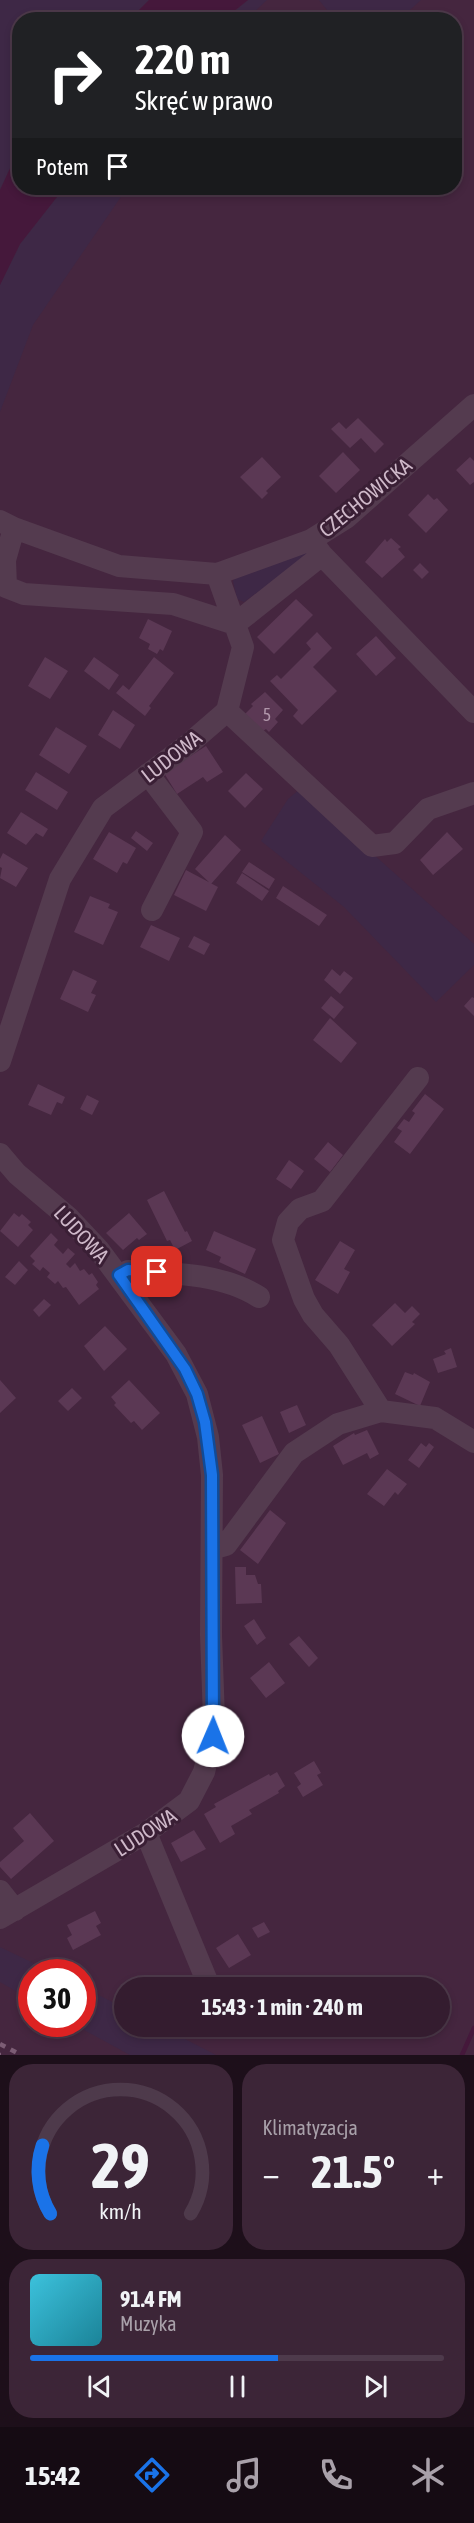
<!DOCTYPE html>
<html lang="pl">
<meta charset="utf-8">
<style>
:root{--surface:#341c2f;--page:#3c2537;--text:#f1f3f6;--muted:#a9a1aa;--line:#4e3a4b;--accent:#1a73e8}
body{margin:0;font-family:"Asap Condensed",sans-serif;background:var(--page);color:var(--text);height:100vh;display:flex;flex-direction:column;font-size:22px;white-space:nowrap}
*{box-sizing:border-box;margin:0}
p{font-size:20px;color:var(--muted)}
.icon{flex:none;width:33px;height:33px;fill:none;stroke:currentColor;stroke-width:2;stroke-linecap:round;stroke-linejoin:round}
.map{position:relative;height:2055px;overflow:hidden}
.drawer{display:flex;flex-direction:column;gap:9px;padding:9px;background:#1d0f1a;flex:1}
.drawer>*{flex:none}
.hud{position:absolute;left:12px;top:12px;width:450px;height:183px;border-radius:24px;box-shadow:0 3px 9px #0003,0 0 0 2px var(--line);background:#202124;color:#fff;overflow:hidden}
.speed{position:absolute;left:18px;top:1959px;display:flex;gap:12px;font-size:30px;font-weight:700;text-align:center}
.speed>*{display:grid;place-content:center;width:78px;height:78px;border-radius:50%;background:var(--surface);box-shadow:0 3px 9px #0003,0 0 0 2px var(--line);line-height:1}
.speed .limit{border:9px solid #d22;background:#fff;color:#111}
.pin{position:absolute;display:grid;place-items:center;width:51px;height:51px;color:#fff;margin:-26px;border-radius:12px;box-shadow:0 3px 9px #0006}
.me{position:absolute;width:66px;margin:-33px;rotate:1deg;stroke-linejoin:round;filter:drop-shadow(0 0 4px #0008)}
.turn{display:flex;align-items:center;gap:21px;height:126px;padding:0 24px;font-size:27px}
.turn .icon{width:78px;height:78px;stroke-width:2.5}
.turn b{display:block;font-size:42px;line-height:51px}
.then{display:flex;align-items:center;height:57px;padding:0 24px;background:#0003;gap:12px;font-size:22px}
.big{font-size:45px;font-weight:700;line-height:1.1}
.drawer .widget{flex:1;display:flex;flex-direction:column;justify-content:center;gap:9px;min-width:0;padding:0 21px;border-radius:24px;background:var(--page)}
.drawer .dial{align-items:center;gap:0}
.dial svg{height:156px;overflow:visible;fill:none;stroke:var(--line);stroke-width:7;stroke-linecap:round;text-anchor:middle}
.dial text{fill:var(--text);stroke:none}
.song{display:flex;align-items:center;gap:18px}
.cover{width:72px;height:72px;border-radius:9px;background:linear-gradient(135deg,hsl(190 70% 55%),hsl(190 70% 35%))}
.played{height:6px;border-radius:3px;background:linear-gradient(90deg,var(--accent) 60%,var(--line) 60%)}
.keys{display:flex;justify-content:space-around;direction:ltr}
.heat{display:flex;justify-content:space-between;align-items:center;font-size:33px;direction:ltr}
.drawer .tiles{flex:1;display:grid;gap:9px;grid-template-columns:1fr 1fr}
.widget:last-child{grid-column:span 2}
.trip{position:absolute;left:114px;top:1977px;width:336px;height:60px;border-radius:30px;background:var(--surface);box-shadow:0 3px 9px #0003,0 0 0 2px var(--line);font-weight:700;line-height:60px;text-align:center}
.menu{display:flex;height:96px;justify-content:space-around;align-items:center;background:#150b13;color:var(--muted)}
.menu .icon{width:42px;height:42px}
.menu .current{color:var(--accent)}
.menu b{font-size:27px;color:var(--text)}
.map>svg:first-child{display:block}
.green{fill:#3e2846}
.water{fill:#45183b}
.lines{fill:none;stroke-linecap:round;stroke-linejoin:round}
.stream{stroke:#45183b;stroke-width:4.5}
.building{fill:#5b3854}
.minor{stroke:#543b4f;stroke-width:22}
.rail{stroke:#7c5d75;stroke-width:4.5;stroke-dasharray:6 6;stroke-linecap:butt}
.route-casing{stroke:#114b97;stroke-width:15}
.route{stroke:#1a73e8;stroke-width:10}
.labels{text-anchor:middle;dominant-baseline:central;stroke-width:6;stroke-linejoin:round;paint-order:stroke}
.number-label{font-size:18px;fill:#b096aa}
.street-label{font-size:21px;fill:#ceb8c9;stroke:#3a1f35}
</style>
<div class="map">
<svg width="474" height="2055" viewBox="0 0 474 2055">
<rect width="100%" height="100%" fill="#45263f"/>
<!-- green -->
<path class="green" d="M0 0H149L130 19 20 20 19 149 0 190Z
M248 0H267L247 19 224 20Z
M319 0H421L400 19 335 20Z
M64 188H127L33 325 0 412V285L20 244Z
M311 547 303 560 244 602 237 599 233 581 239 572Z
M300 789 474 944V965L436 1002 344 907 261 841 288 799Z
M0 1947 52 1972H32L31 2000 0 1982Z
M83 1987 124 2008V2026L162 2027 216 2055H130L73 2024H82Z"/>
<!-- water -->
<path class="water" d="M149 0H248L224 19H130Z
M19 149 20 188H64L20 244 0 285V190Z"/>
<g class="lines">
<!-- stream -->
<path class="stream" d="M462 2055 474 2028"/>
</g>
<!-- building -->
<path class="building" d="M358 418 384 444 375 453 361 438 350 448 331 429 339 422 346 429Z
M343 452 360 470 336 493 319 476Z
M262 457 281 477 266 491 268 493 262 499 240 477Z
M470 457 474 461V482L470 485 456 470Z
M428 494 434 500 437 498 448 510 426 533 408 515Z
M391 538 401 547 398 549 405 557 382 578 365 562 385 539 387 542Z
M420 563 429 572 422 579 413 570Z
M296 599 313 615 274 654 257 637Z
M148 619 172 631 163 651 160 649 157 654 148 649 150 644 139 638Z
M317 632 332 648 313 667 337 691 302 725 293 716 298 710 270 681 277 675 281 679 311 649 306 643Z
M376 636 396 658 376 676 356 654Z
M45 657 68 671 50 699 28 686Z
M94 657 119 675 109 690 84 671Z
M154 657 174 673 149 706 151 708 145 716 116 693 123 685 129 690Z
M265 692 283 710 275 719 278 722 269 732 266 729 263 731 245 714 253 706 251 704Z
M113 710 135 725 120 749 98 735Z
M56 727 87 746 69 774 39 755Z
M206 746 223 772 207 782 203 777 177 794 164 773Z
M36 772 68 792 57 810 25 790Z
M246 773 263 789 245 808 228 791Z
M21 812 48 829 43 837 36 833 26 845 7 833Z
M136 831 153 843 147 851 131 838Z
M109 832 136 848 127 864 123 862 117 873 93 859Z
M447 832 463 849 433 875 420 860Z
M225 835 241 850 211 884 195 869Z
M3 853 28 868 16 887 0 878 2 868 0 867V859Z
M249 862 275 879 269 889 242 872Z
M186 870 218 887 206 911 174 895Z
M242 873 269 891 262 901 236 883Z
M283 886 327 915 319 926 276 898Z
M90 896 110 904 108 908 118 912 103 945 74 932Z
M151 925 180 938 169 961 140 947Z
M194 936 210 944 204 955 188 947Z
M332 969 340 976 344 971 353 978 340 994 324 980Z
M73 970 97 981 91 993 96 995 88 1012 60 999Z
M331 996 344 1007 334 1019 321 1008Z
M472 997 474 998V1016L464 1006Z
M330 1018 357 1043 341 1063 313 1040Z
M38 1084 65 1097 62 1104 57 1102 51 1115 28 1105Z
M425 1094 444 1109 410 1154 394 1142 402 1131 397 1128 404 1119 409 1122 415 1113 412 1111Z
M87 1095 99 1101 92 1115 80 1109Z
M328 1142 343 1155 330 1172 314 1159Z
M289 1160 304 1171 291 1189 276 1179Z
M164 1191 185 1232 187 1231 192 1241 175 1250 170 1240 167 1241 147 1200Z
M14 1213 19 1217 22 1214 31 1222 28 1225 33 1230 18 1247 0 1231Z
M129 1213 147 1234 139 1240 137 1238 123 1250 106 1233Z
M214 1231 256 1249 245 1274 219 1262 221 1257 206 1250Z
M51 1233 58 1240 54 1245 63 1254 68 1248 75 1254 66 1264 70 1268 75 1263 80 1271 84 1269 89 1275 92 1273 98 1282 96 1285 99 1289 79 1305 66 1287 63 1288 58 1281 55 1284 47 1277 50 1273 43 1267 40 1271 32 1264 35 1261 30 1256Z
M340 1241 355 1250 344 1269 350 1272 338 1294 315 1280Z
M19 1261 28 1270 15 1285 5 1277Z
M44 1299 51 1305 39 1317 33 1310Z
M395 1303 405 1313 412 1306 420 1314 412 1322 415 1324 392 1346 372 1325Z
M105 1326 127 1349 104 1371 84 1346Z
M451 1348 457 1367 438 1373 433 1359 446 1354 444 1351Z
M405 1372 413 1375 414 1373 430 1382 420 1406 395 1394Z
M0 1380 16 1398 0 1413Z
M129 1380 160 1413 142 1430 134 1421 131 1423 114 1405 116 1403 111 1397Z
M72 1388 82 1398 68 1411 58 1401Z
M297 1405 306 1425 289 1433 280 1412Z
M262 1416 279 1454 260 1463 242 1425Z
M367 1430 379 1454 370 1459 367 1453 343 1465 333 1446 354 1433 355 1435Z
M421 1443 426 1447 429 1443 434 1447 419 1468 408 1460Z
M387 1469 407 1484 398 1495 395 1492 384 1506 367 1494Z
M270 1510 286 1523 258 1564 240 1550Z
M235 1567H246V1575H255L258 1584H261L262 1603 236 1604Z
M254 1619 266 1638 257 1645 244 1626Z
M299 1636 318 1658 309 1667 289 1644Z
M269 1662 285 1683 266 1698 250 1678Z
M314 1761 321 1773 317 1775 323 1785 303 1797 297 1787 301 1784 294 1773Z
M277 1772 285 1786 278 1791 279 1793 249 1810 252 1814 231 1826 235 1834 220 1843 204 1814 216 1807 214 1804 269 1774 270 1776Z
M30 1813 54 1841 11 1879 0 1867V1862L24 1841 13 1828Z
M194 1830 206 1849 181 1862 171 1843Z
M95 1911 101 1923 96 1926 101 1935 73 1950 67 1938 72 1935 67 1925Z
M264 1922 270 1932 258 1938 252 1928Z
M238 1934 251 1955 229 1968 216 1948Z"/>
<g class="lines">
<!-- minor -->
<path class="minor" d="M0 521 14 528 119 566 217 574 311 540 346 518 474 405
M14 528 5 560 6 587 24 594 173 604 235 624 322 555 311 540
M322 555 474 712
M227 711 372 846 395 843 428 809 474 793
M148 774 192 832 152 910
M0 1061 60 879 103 808 190 743 227 711 243 647 217 574
M0 1154 17 1174 69 1218 99 1250 176 1354 197 1394 208 1437 212 1475 211 1635 214 1719 213 1736 204 1772 189 1801 146 1833 0 1918
M119 1275 128 1271C171 1273 222 1273 259 1297
M381 1411 339 1345 313 1315 304 1299 283 1240 288 1222 300 1209 322 1201 418 1078
M212 1549 226 1545 294 1453 338 1424 381 1411 435 1418 474 1442
M146 1833 209 1986
M0 1891 15 1910"/>
<!-- rail -->
<path class="rail" d="M0 2044 21 2055
M0 2055H1"/>
</g>
<g class="lines">
<!-- route casing -->
<g class="route-casing">
<path id="route" d="M157 1272 128 1270 119 1275 185 1369 197 1394 205 1422 212 1475 213 1736"/>
</g>
<!-- route -->
<use href="#route" class="route"/>
</g>
<g class="labels">
<!-- number labels -->
<g class="number-label">
<text x="267" y="714">5</text>
</g>
<!-- street labels -->
<g class="street-label">
<text transform="translate(365 497) rotate(-39)">CZECHOWICKA</text>
<text transform="translate(171 756) rotate(-38)">LUDOWA</text>
<text transform="translate(82 1234) rotate(47)">LUDOWA</text>
<text transform="translate(145 1832) rotate(-33)">LUDOWA</text>
</g>
</g>
</svg>
<div class="speed"><div class="limit">30</div></div>
<div class="pin" style="left:157px;top:1272px;background:#d93025"><svg class="icon" aria-label="arrive" viewBox="0 0 24 24"><path d="M6 21V4h12l-3 4 3 4H6"/></svg></div>
<svg class="me" style="left:213px;top:1736px" viewBox="-20 -20 40 40"><circle r="19" fill="#fff"/><path d="M0-13L10 11 0 6-10 11z" fill="#1a73e8"/></svg>
<div class="trip">15:43 · 1 min · 240 m</div>
<div class="hud">
<div class="turn"><svg class="icon" aria-label="right" viewBox="0 0 24 24"><path d="M7 20v-9h11M14 6l5 5-5 5"/></svg><div><b>220 m</b>Skręć w prawo</div></div>
<div class="then">Potem<svg class="icon" aria-label="arrive" viewBox="0 0 24 24"><path d="M6 21V4h12l-3 4 3 4H6"/></svg></div>
</div>
</div>
<section class="drawer">
<div class="tiles">
<div class="widget dial"><svg viewBox="0 0 100 80">
<path d="M14 69A42 42 0 1 1 86 69"/>
<path d="M14 69A42 42 0 0 1 10 34" stroke="#1a73e8"/>
<text x="50" y="56" font-size="32" font-weight="700">29</text>
<text x="50" y="72" font-size="11">km/h</text>
</svg></div>
<div class="widget"><p>Klimatyzacja</p>
<div class="heat"><a>−</a><b class="big">21.5°</b><a>+</a></div>
</div>
<div class="widget">
<div class="song"><i class="cover"></i><div><b>91.4 FM</b><p>Muzyka</p></div></div>
<div class="played"></div>
<div class="keys"><svg class="icon" aria-label="previous" viewBox="0 0 24 24"><path d="M18 5L8 12l10 7zM5 5v14"/></svg><svg class="icon" aria-label="pause" viewBox="0 0 24 24"><path d="M8 5v14M16 5v14"/></svg><svg class="icon" aria-label="next" viewBox="0 0 24 24"><path d="M6 5l10 7-10 7zM19 5v14"/></svg></div>
</div>
</div>
</section>
<nav class="menu">
<b>15:42</b>
<svg class="icon current" aria-label="directions" viewBox="0 0 24 24"><path d="M12 3l9 9-9 9-9-9zM9 14v-3h6M13 9l2 2-2 2"/></svg>
<svg class="icon" aria-label="music" viewBox="0 0 24 24"><path d="M9 18V5l10-2v13"/><circle cx="6" cy="18" r="3"/><circle cx="16" cy="16" r="3"/></svg>
<svg class="icon" aria-label="phone" viewBox="0 0 24 24"><path d="M5 4h4l2 5-3 2q2 4 5 5l2-3 5 2v4C11 20 4 13 5 4z"/></svg>
<svg class="icon" aria-label="climate" viewBox="0 0 24 24"><path d="M12 3v18M4 7l16 10M4 17L20 7"/></svg>
</nav>
